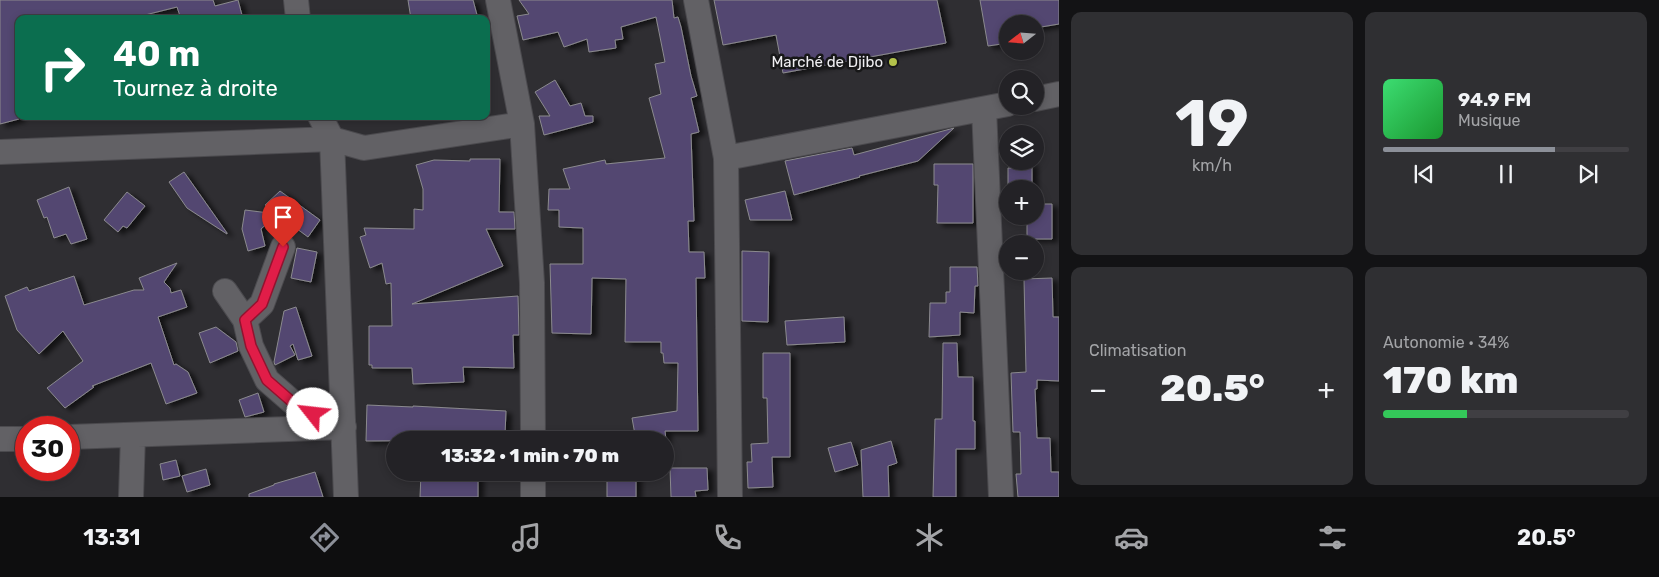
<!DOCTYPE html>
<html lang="fr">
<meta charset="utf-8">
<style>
:root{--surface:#232226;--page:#2f2f32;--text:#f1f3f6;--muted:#a3a4a7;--line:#403f43;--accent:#8c9099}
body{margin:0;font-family:Rubik,sans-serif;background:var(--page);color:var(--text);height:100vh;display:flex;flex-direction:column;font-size:19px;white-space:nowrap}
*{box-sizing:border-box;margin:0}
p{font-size:16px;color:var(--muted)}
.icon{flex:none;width:28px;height:28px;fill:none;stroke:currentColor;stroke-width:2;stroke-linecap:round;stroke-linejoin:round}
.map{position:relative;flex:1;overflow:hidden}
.panel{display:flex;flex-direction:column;gap:12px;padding:12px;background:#131315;width:600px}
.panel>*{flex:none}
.banner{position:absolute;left:15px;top:15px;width:475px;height:105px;border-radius:10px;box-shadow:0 2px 8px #0003,0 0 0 1px var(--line);background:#0b6e4f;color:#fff;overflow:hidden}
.needle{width:32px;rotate:253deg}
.buttons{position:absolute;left:999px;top:15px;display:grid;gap:10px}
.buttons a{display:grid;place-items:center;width:45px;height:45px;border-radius:50%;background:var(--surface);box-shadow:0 2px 8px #0003,0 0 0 1px var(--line);font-size:25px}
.speed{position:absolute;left:15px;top:416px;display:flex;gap:10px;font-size:25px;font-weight:700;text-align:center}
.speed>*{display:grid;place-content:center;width:65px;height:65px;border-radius:50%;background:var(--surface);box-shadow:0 2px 8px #0003,0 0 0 1px var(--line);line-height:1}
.speed .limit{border:8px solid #d22;background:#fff;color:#111}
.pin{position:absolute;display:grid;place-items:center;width:42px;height:42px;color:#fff;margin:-51px -21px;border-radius:50% 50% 50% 0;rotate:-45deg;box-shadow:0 0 5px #0007}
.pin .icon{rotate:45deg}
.me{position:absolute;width:55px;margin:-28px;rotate:299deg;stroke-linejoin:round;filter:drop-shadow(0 0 4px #0008)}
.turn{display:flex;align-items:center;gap:18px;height:105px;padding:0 15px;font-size:22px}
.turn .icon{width:65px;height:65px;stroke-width:2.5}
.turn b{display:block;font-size:35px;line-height:42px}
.big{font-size:38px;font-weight:800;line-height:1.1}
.panel .card{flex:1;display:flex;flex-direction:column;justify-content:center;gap:8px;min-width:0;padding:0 18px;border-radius:10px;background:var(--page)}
.panel .dial{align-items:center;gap:0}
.dial b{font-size:65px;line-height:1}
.song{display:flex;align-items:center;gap:15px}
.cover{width:60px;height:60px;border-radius:8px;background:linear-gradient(135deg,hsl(140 70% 55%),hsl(130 70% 35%))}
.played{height:5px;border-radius:2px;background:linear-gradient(90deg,var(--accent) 70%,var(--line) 70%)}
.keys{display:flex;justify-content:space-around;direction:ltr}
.heat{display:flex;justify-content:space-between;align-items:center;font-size:28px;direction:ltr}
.charge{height:8px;border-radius:4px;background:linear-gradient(90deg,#34c759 34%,var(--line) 0)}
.panel .tiles{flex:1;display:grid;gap:12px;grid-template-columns:repeat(2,1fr)}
.trip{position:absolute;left:386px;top:431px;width:288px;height:50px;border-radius:25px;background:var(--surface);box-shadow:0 2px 8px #0003,0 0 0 1px var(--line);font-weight:800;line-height:50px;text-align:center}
.tab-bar{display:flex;height:80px;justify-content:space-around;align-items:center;background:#0e0e0f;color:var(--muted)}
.tab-bar .icon{width:35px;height:35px}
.tab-bar .active{color:var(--accent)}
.tab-bar b{font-size:22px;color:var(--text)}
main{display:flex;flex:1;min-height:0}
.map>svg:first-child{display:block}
.building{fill:#524771;stroke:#8b8a8e;filter:url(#shadow)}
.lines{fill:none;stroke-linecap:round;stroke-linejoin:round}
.minor-casing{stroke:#4b4a4e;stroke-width:26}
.minor{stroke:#626165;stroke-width:24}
.route-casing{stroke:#92132f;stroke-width:12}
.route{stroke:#e11d48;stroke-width:9}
.poi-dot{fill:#b3c24b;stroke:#171718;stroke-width:2}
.labels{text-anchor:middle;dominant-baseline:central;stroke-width:5;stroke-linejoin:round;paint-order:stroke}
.poi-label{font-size:15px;fill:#f0eff2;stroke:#171718;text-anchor:end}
</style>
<main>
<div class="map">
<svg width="1059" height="497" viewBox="0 0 1059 497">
<defs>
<filter id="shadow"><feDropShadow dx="5.5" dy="3" stdDeviation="2.5" flood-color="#0009"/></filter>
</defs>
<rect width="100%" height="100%" fill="#2f2e32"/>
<!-- building -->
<path class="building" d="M0 0H213L215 6 238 0 243 19H181L177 7 129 19H19V119L0 124Z
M408 0H473L477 15 463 19H411Z
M519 0H672L674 18 678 17 681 27 691 76 697 96 691 98 699 132 691 134 694 221H688L689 252H704L705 278H696L698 431H665L666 440H636L632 418 677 411 678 363H664L663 353H661V342H625L626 279 592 278 591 334 552 333 550 264H583V228L559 227V210H548L549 189H570L563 169 605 160 606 164 665 158 649 98 661 94 655 64 665 62 656 17 621 27 623 39 615 40 616 48 589 52 587 39 564 47 558 32 523 40 517 16 529 14Z
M714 0H937L946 43 783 73 776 35 723 45Z
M980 0H1059V24L1035 28V24H1008V43L988 46Z
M555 80 570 106 581 103 585 116H593V122L544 135 539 116H550L535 92Z
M954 128 918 161 859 176 860 177 794 195 785 161 852 148 854 155Z
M470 159H500L499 212H514L515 229H486L503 266 412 304 518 296 519 335H513L514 368 463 367 464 382 413 384 412 368H372V365H369V326H392L391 283 386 284 382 263 370 268 360 237 366 235 364 228 414 229V209L423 210V189L416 165 434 160 470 161Z
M1032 163V189H1008V168H1018Z
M934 164H973V223H937L938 185H934Z
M184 172 227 233V234L187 208 169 182Z
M69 187 87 239 71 244 66 234 54 238 47 217 44 218 37 200Z
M280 191 320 220 308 237 265 205Z
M785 191 792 220H750L745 200Z
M127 192 145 206 127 228 123 226 118 232 104 220Z
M1035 204H1052V239H1027V216H1035Z
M245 210 277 214 261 229 265 246 248 251 242 229Z
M297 248 317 252 311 282 291 278Z
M742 251 769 252 768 322 742 321Z
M177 263 164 282 170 288 171 293 181 290 187 307 158 317 174 365 176 364 188 372 197 393 166 404 151 363 92 386 94 387 65 408 47 388 83 361 63 331 39 354 17 330 5 296 27 287 29 291 74 276 84 305 134 290H144L139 278Z
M950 267H977L978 286H975L974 313 960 312V335L929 337 930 303H946V292H950Z
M1052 278 1053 317H1059V381L1037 380V389H1035L1037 438H1050L1051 472H1059V497H1018L1016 474H1021L1020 432H1013L1011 373 1026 372 1024 279Z
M296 307 312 356 298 360 293 344 290 346 295 355 275 365 274 362 284 311Z
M844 317 845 342 787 345 785 321Z
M216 327 236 342 238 351 210 363 199 333Z
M943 343H957L958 377H973V421H975V449H956V497H933L935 419H942Z
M763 353H790V457H772L773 487 748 488 747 462H752L751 444 768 443 767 398H763Z
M258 393 264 412 245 417 239 400Z
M367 405 413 407V406L506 411 505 434 478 433V440L366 441Z
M891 441 897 463 888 466 889 497H863L861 450Z
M851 442 858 465 835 472 828 448Z
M176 460 180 476 163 480 160 464Z
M670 468H707L708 490 695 491 696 497H671Z
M206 469 210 485 187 492 182 476Z
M315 472 323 497H249V494L274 485V484Z
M444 472H478V497H420L421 474 444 475Z
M607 472H636V497H607Z"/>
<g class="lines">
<!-- minor casing -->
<g class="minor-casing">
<path id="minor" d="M296 0 298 19
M498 0 522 124 532 283 533 440
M696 0 726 158 730 497
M1035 99 1059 94
M984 109 1001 497
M320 116 332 139 364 148 522 124
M0 152 332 139 346 497
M726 158 1008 104
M225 291 245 320 251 346 267 380 298 407 337 424
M245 320 262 304 283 247
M69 437 344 427
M0 439H26
M533 472V497
M131 497 133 435"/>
</g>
<!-- minor -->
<use href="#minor" class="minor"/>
</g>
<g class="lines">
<!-- route casing -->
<g class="route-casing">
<path id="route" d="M283 247 262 304 245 320 251 346 267 380 298 407 313 414"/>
</g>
<!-- route -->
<use href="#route" class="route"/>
</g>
<!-- markers -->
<circle class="poi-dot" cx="893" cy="62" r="5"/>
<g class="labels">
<!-- poi labels -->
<g class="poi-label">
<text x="883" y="62">Marché de Djibo</text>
</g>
</g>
</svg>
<div class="buttons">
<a><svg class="needle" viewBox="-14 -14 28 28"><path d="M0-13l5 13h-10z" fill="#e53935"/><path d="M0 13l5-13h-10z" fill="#a3a4a7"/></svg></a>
<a><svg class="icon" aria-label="search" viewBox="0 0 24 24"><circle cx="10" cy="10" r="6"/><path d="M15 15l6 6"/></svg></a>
<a><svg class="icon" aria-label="layers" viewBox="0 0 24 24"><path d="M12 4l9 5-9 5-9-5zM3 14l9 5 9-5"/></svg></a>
<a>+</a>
<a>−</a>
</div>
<div class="speed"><div class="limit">30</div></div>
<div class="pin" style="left:283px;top:247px;background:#d93025"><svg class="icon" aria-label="arrive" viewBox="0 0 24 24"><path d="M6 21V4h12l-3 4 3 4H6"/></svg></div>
<svg class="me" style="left:313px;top:414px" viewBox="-20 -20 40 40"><circle r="19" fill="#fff"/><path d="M0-13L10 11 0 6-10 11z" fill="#e11d48"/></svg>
<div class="trip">13:32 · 1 min · 70 m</div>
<div class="banner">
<div class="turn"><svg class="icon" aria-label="right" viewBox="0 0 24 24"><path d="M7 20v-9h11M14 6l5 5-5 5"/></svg><div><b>40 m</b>Tournez à droite</div></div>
</div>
</div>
<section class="panel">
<div class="tiles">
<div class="card dial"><b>19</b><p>km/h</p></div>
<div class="card">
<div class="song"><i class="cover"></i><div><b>94.9 FM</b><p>Musique</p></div></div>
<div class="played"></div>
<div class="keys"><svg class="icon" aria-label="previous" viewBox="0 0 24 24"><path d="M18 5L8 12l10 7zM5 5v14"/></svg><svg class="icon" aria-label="pause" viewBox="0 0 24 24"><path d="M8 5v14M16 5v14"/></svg><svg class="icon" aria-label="next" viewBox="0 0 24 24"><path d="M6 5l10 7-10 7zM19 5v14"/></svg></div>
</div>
<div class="card"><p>Climatisation</p>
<div class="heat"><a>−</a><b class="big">20.5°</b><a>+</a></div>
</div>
<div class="card"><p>Autonomie · 34%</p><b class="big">170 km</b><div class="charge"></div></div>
</div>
</section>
</main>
<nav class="tab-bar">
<b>13:31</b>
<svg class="icon active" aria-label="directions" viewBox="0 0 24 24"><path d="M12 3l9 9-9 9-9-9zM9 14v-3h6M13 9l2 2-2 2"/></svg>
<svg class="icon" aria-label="music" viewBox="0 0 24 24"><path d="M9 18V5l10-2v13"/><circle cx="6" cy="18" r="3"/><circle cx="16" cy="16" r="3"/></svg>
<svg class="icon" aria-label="phone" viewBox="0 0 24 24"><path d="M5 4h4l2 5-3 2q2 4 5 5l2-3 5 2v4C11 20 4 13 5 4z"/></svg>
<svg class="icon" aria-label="climate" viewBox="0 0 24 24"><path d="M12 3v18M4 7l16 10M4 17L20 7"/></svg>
<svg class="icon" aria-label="car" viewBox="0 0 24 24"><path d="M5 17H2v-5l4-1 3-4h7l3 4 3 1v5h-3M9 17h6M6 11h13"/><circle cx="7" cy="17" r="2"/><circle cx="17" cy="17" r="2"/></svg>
<svg class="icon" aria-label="filters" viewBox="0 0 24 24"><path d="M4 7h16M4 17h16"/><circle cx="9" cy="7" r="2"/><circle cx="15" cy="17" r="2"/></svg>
<b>20.5°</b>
</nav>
